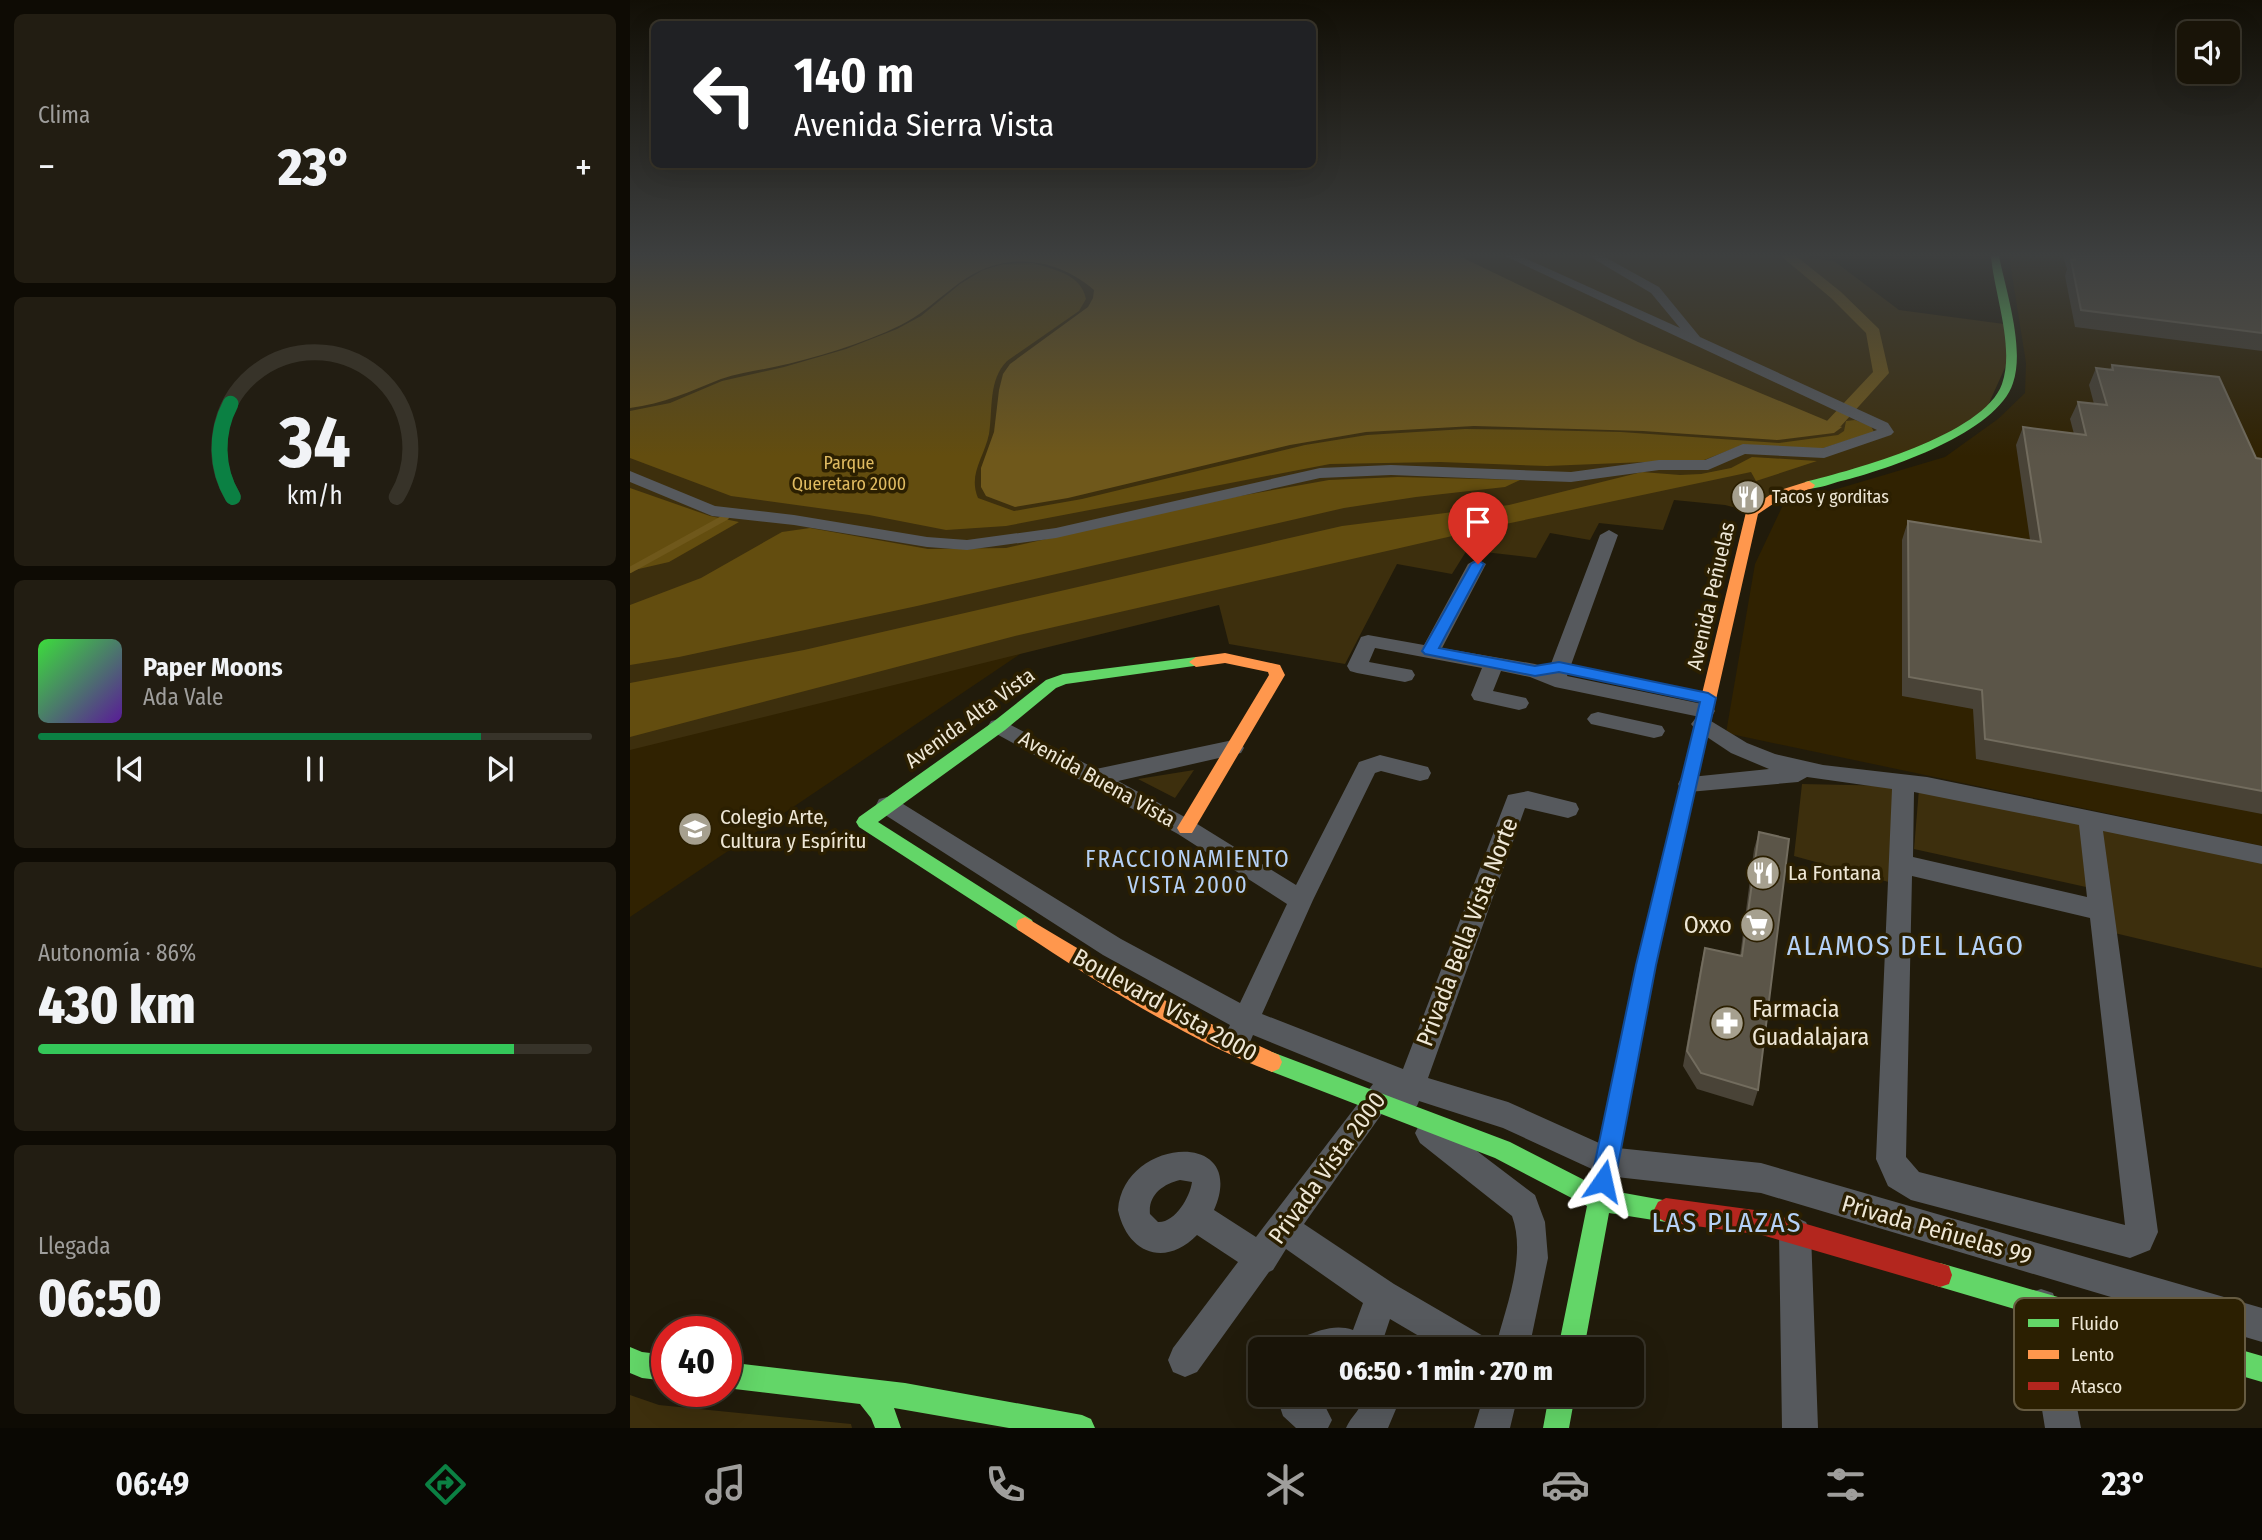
<!DOCTYPE html>
<html lang="es">
<meta charset="utf-8">
<style>
:root{--surface:#191408;--page:#221d12;--text:#f1f3f6;--muted:#9f9e9c;--line:#373329;--accent:#0b8043}
body{margin:0;font-family:"Fira Sans Condensed",sans-serif;background:var(--page);color:var(--text);height:100vh;display:flex;flex-direction:column;font-size:26px;white-space:nowrap}
*{box-sizing:border-box;margin:0}
p{font-size:23px;color:var(--muted)}
.icon{flex:none;width:38px;height:38px;fill:none;stroke:currentColor;stroke-width:2;stroke-linecap:round;stroke-linejoin:round}
.map{position:relative;flex:1;overflow:hidden}
.panel{display:flex;flex-direction:column;gap:14px;padding:14px;background:#0e0b04;width:630px}
.panel>*{flex:none}
.banner{position:absolute;left:21px;top:21px;width:665px;height:147px;border-radius:10px;box-shadow:0 7px 28px #0002,0 0 0 2px var(--line);background:#202124;color:#fff;overflow:hidden}
.fabs{position:absolute;left:1547px;top:21px;display:grid;gap:14px}
.fabs a{display:grid;place-items:center;width:63px;height:63px;border-radius:10px;background:var(--surface);box-shadow:0 7px 28px #0002,0 0 0 2px var(--line);font-size:35px}
.speed{position:absolute;left:21px;top:1316px;display:flex;gap:14px;font-size:35px;font-weight:700;text-align:center}
.speed>*{display:grid;place-content:center;width:91px;height:91px;border-radius:50%;background:var(--surface);box-shadow:0 7px 28px #0002,0 0 0 2px var(--line);line-height:1}
.speed .limit{border:10px solid #d22;background:#fff;color:#111}
.pin{position:absolute;display:grid;place-items:center;width:60px;height:60px;color:#fff;margin:-72px -30px;border-radius:50% 50% 50% 0;rotate:-45deg;box-shadow:0 0 7px #0007}
.pin .icon{rotate:45deg}
.me{position:absolute;width:77px;margin:-38px;rotate:11deg;stroke-linejoin:round;filter:drop-shadow(0 0 5px #0008)}
.turn{display:flex;align-items:center;gap:24px;height:147px;padding:0 28px;font-size:32px}
.turn .icon{width:91px;height:91px;stroke-width:2.5}
.turn b{display:block;font-size:49px;line-height:60px}
.big{font-size:52px;font-weight:800;line-height:1.1}
.panel .card{flex:1;display:flex;flex-direction:column;justify-content:center;gap:10px;min-width:0;padding:0 24px;border-radius:10px;background:var(--page)}
.panel .dial{align-items:center;gap:0}
.dial svg{height:182px;overflow:visible;fill:none;stroke:var(--line);stroke-width:7;stroke-linecap:round;text-anchor:middle}
.dial text{fill:var(--text);stroke:none}
.song{display:flex;align-items:center;gap:21px}
.cover{width:84px;height:84px;border-radius:10px;background:linear-gradient(135deg,hsl(120 70% 55%),hsl(270 70% 35%))}
.played{height:7px;border-radius:4px;background:linear-gradient(90deg,var(--accent) 80%,var(--line) 80%)}
.keys{display:flex;justify-content:space-around;direction:ltr}
.heat{display:flex;justify-content:space-between;align-items:center;font-size:38px;direction:ltr}
.charge{height:10px;border-radius:5px;background:linear-gradient(90deg,#34c759 86%,var(--line) 0)}
.trip{position:absolute;left:618px;top:1337px;width:396px;height:70px;border-radius:10px;background:var(--surface);box-shadow:0 7px 28px #0002,0 0 0 2px var(--line);font-weight:800;line-height:70px;text-align:center}
.tabs{display:flex;height:112px;justify-content:space-around;align-items:center;background:#0a0803;color:var(--muted)}
.tabs .icon{width:49px;height:49px}
.tabs .selected{color:var(--accent)}
.tabs b{font-size:32px;color:var(--text)}
main{display:flex;flex:1;min-height:0}
.map>svg:first-child{display:block}
.built{fill:#302201}
.green{fill:#3d2f0d}
.forest{fill:#634d0f}
.water{fill:#6f581b}
.lines{fill:none;stroke-linecap:round;stroke-linejoin:round}
.stream{stroke:#6f581b;stroke-width:6}
.canal{fill:#6f581b;fill-rule:evenodd}
.street{fill:#56595d;fill-rule:evenodd}
.fast{fill:#63d668;fill-rule:evenodd}
.slow{fill:#ff974d;fill-rule:evenodd}
.jam{fill:#b3261e;fill-rule:evenodd}
.wall{fill:#494337}
.building{fill:#5b5548;stroke:#726c5e;stroke-width:2}
.route{fill:#1a73e8;stroke:#114b97;stroke-width:2}
.labels{text-anchor:middle;dominant-baseline:central;stroke-width:7;stroke-linejoin:round;paint-order:stroke}
.far-park-label{font-size:18px;fill:#e0bb61;stroke:#2b1f01}
.far-poi-label{font-size:18px;fill:#eee7d6;stroke:#2b1f01;text-anchor:start}
.street-label{font-size:21px;fill:#eee7d6;stroke:#2b1f01}
.poi-label{font-size:21px;fill:#eee7d6;stroke:#2b1f01;text-anchor:start}
.neighbourhood-label{font-size:23px;letter-spacing:2px;fill:#b5d1f6;stroke:#2b1f01}
.near-poi-label{font-size:24px;fill:#eee7d6;stroke:#2b1f01;text-anchor:end}
.near-street-label{font-size:24px;fill:#eee7d6;stroke:#2b1f01}
.near-neighbourhood-label{font-size:28px;letter-spacing:2px;fill:#b5d1f6;stroke:#2b1f01}
.key{fill:#2b1f01;stroke:#665b41;stroke-width:2}
.key-label{font-size:19px;fill:#eee7d6}
</style>
<main>
<section class="panel">
<div class="card"><p>Clima</p>
<div class="heat"><a>−</a><b class="big">23°</b><a>+</a></div>
</div>
<div class="card dial"><svg viewBox="0 0 100 80">
<path d="M14 69A42 42 0 1 1 86 69"/>
<path d="M14 69A42 42 0 0 1 13 28" stroke="#0b8043"/>
<text x="50" y="56" font-size="32" font-weight="700">34</text>
<text x="50" y="72" font-size="11">km/h</text>
</svg></div>
<div class="card">
<div class="song"><i class="cover"></i><div><b>Paper Moons</b><p>Ada Vale</p></div></div>
<div class="played"></div>
<div class="keys"><svg class="icon" aria-label="previous" viewBox="0 0 24 24"><path d="M18 5L8 12l10 7zM5 5v14"/></svg><svg class="icon" aria-label="pause" viewBox="0 0 24 24"><path d="M8 5v14M16 5v14"/></svg><svg class="icon" aria-label="next" viewBox="0 0 24 24"><path d="M6 5l10 7-10 7zM19 5v14"/></svg></div>
</div>
<div class="card"><p>Autonomía · 86%</p><b class="big">430 km</b><div class="charge"></div></div>
<div class="card"><p>Llegada</p><b class="big">06:50</b></div>
</section>
<div class="map">
<svg width="1632" height="1428" viewBox="0 0 1632 1428">
<rect width="100%" height="100%" fill="#211b0b"/>
<!-- built -->
<path class="built" d="M1379 256H1632V846L1096 733 1125 564 1153 505 1315 457 1368 419 1395 393 1396 363Z
M405 644 0 917V741Z"/>
<!-- green -->
<path class="green" d="M0 256H1179V258L1204 261 1269 310 1374 324 1382 352 1355 412 1294 450 1144 497 1122 512 1095 505 1044 500 1033 530 969 523 960 540 920 533 906 558 837 550 822 574 767 564 715 664 599 644 589 605 0 750Z
M564 770 545 798 508 779Z
M1172 784 1267 786 1266 884 1164 856Z
M1289 789 1451 822 1465 889 1284 849Z
M1461 820 1632 857V968L1476 931Z
M0 1395 29 1405 221 1424 222 1428H0Z"/>
<!-- forest -->
<path class="forest" d="M403 263C425 270 451 274 456 299L449 311 377 361C358 380 363 410 359 434 354 458 338 474 348 498L384 511 452 499 675 445 737 435 835 429 907 430 991 432 1149 443 1208 435 1214 431 1216 421 1225 420 1241 426 1244 432 1184 451 1105 448 1069 462 1040 461 917 466 810 462 700 464 376 526 316 530 239 515 101 496 0 458V411L40 403 92 381 154 367 216 349 267 329 291 316 330 284 353 270 373 264Z
M1122 457 1187 461 1126 481 1121 472 866 526 385 636 0 737V683L174 650 712 526 879 505 1012 472 1050 475 1071 474 1101 468Z
M768 477 890 480 875 487 786 497 714 508 287 606 49 657 0 665V605L71 578 152 532 180 528 298 549 376 548 604 497 699 480Z
M0 488 80 516 109 522 39 562 0 571Z"/>
<!-- water -->
<path class="water" d="M0 256H829L1008 342 1212 427 1204 433 1147 440 1013 431 844 426 736 432 660 445 438 498 385 507 356 496 351 487V468L364 432 369 390 373 374 380 364 458 307 463 298 464 290C439 268 404 256 370 264 330 272 306 308 271 325 232 344 186 358 144 367 126 371 108 373 91 379 61 391 33 404 0 408Z"/>
<g class="lines">
<!-- stream -->
<path class="stream" d="M0 570 96 517"/>
<!-- canal -->
<path class="canal" d="M1151 256H1166L1211 292 1249 329 1259 373 1211 426 1205 427 1196 422 1243 372 1236 333 1201 298Z"/>
<!-- street -->
<path class="street" d="M875 256H890L1050 328 1021 293 959 256H973L1029 287 1070 337 1258 423 1264 432 1261 435 1194 458 1115 454 1078 470H1029L941 482 761 475 690 478 426 538 337 550 297 547 164 525 82 516 0 482V471L85 506 164 515 297 537 337 540 426 528 690 468 761 465 941 472 1029 460H1075L1113 444 1193 448 1247 430Z
M979 530 988 535 937 676 1082 706 1085 711 1082 716 1076 718 1117 743 1145 754 1193 765 1297 777 1632 846V864L1473 831 1528 1232 1520 1250 1500 1258 1281 1200 1258 1186 1246 1159 1262 789 1177 777 1168 782 1059 792 1051 790 1048 784 1051 778 1139 769 1101 753 1065 729 1061 724 1065 719 1070 717 925 687 900 677 871 671 863 691 896 698 899 703 896 708 889 710 844 700 841 695 852 668 745 648 739 662 782 670 785 675 782 680 775 682 727 673 720 671 717 666 731 637 738 635 794 645 838 564 847 559 856 564 812 648 905 664 919 669 970 535ZM1284 792 1449 825 1457 897 1283 857ZM1282 876 1460 918 1495 1225 1289 1172 1276 1157Z
M968 712 1032 726 1035 731 1032 736 1024 738 961 724 957 719 961 714Z
M369 719 466 769 603 740 611 743 614 748 611 753 488 781 564 822 666 885 729 762 750 755 798 767 801 773 798 779 790 781 751 771 745 773 683 900 632 1014 773 1069 878 795 898 791 946 803 949 809 946 815 938 818 895 808 798 1078 878 1102 978 1147 1131 1163 1632 1308V1342L1131 1193 977 1176 873 1128 789 1101 787 1106 777 1110 767 1106 763 1098 674 1224 764 1284 855 1337 860 1349H811L760 1319 750 1349H668L673 1337C690 1330 706 1324 723 1330L733 1303 656 1249 643 1270 639 1272 567 1372 555 1377 543 1372 538 1360 543 1348 608 1262 567 1235C535 1268 497 1253 488 1210 493 1137 620 1128 584 1210L626 1237 743 1084 623 1035 620 1042 610 1045 600 1042 596 1033 600 1025 473 955 249 811 246 805 249 799 257 797 265 799 491 939 610 1003 657 904 548 834 361 731 358 726 361 721ZM550 1180 562 1182C560 1197 545 1223 528 1222L520 1214C518 1195 533 1184 550 1180Z
M800 1119 810 1123 905 1195 909 1206 915 1222 918 1258 899 1349H865C875 1309 897 1257 882 1216L790 1143 785 1133 790 1123Z
M1165 1217 1176 1222 1181 1233 1188 1428H1152L1149 1233 1154 1222Z
M1411 1289 1423 1293 1427 1305 1451 1428H1415L1395 1305 1399 1293Z
M646 1395H681L696 1408 702 1420 698 1428H666L653 1416Z
M734 1395H768L766 1409 758 1428H716C721 1416 733 1408 734 1395Z
M854 1395H888L880 1428H844Z"/>
<!-- fast -->
<path class="fast" d="M1361 256H1369C1376 291 1395 348 1383 383 1368 432 1257 470 1211 481 1200 484 1186 490 1175 488V482C1223 470 1354 435 1372 384 1385 347 1364 293 1361 256Z
M566 657 573 662 571 665 436 684 426 688 375 730 248 822 402 920 404 925 402 930 395 933 388 930 229 827 226 822 229 817 363 722 416 680 433 674Z
M1040 856 1046 858 1049 863 1026 965 983 1191 1044 1202 1048 1210 1044 1218 1036 1222 979 1213 954 1349H928L957 1206 865 1158 635 1069 632 1062 635 1055 642 1052 880 1142 962 1184 1006 965 1031 863 1034 858Z
M1310 1263 1632 1356V1382L1310 1287 1301 1284 1298 1275 1301 1266Z
M0 1347 12 1352 37 1355V1381L12 1378 0 1373Z
M96 1362 275 1383 452 1415 461 1419 465 1428H379L264 1408 271 1428H245L241 1418 230 1404 96 1388Z
M919 1395H945L939 1428H913Z"/>
<!-- slow -->
<path class="slow" d="M1179 481 1185 485 1183 488 1152 498 1128 514 1049 863 1046 868 1040 870 1034 868 1031 863 1116 512 1144 492Z
M595 653 650 665 655 675 562 833H550L547 828 639 675 638 672 595 663 566 667 559 662 566 657Z
M395 917 553 1011 649 1055 652 1062 649 1069 642 1072C551 1037 469 983 388 930L386 925 388 920Z"/>
<!-- jam -->
<path class="jam" d="M1036 1198 1132 1211 1310 1263 1319 1266 1322 1275 1319 1284 1310 1287 1132 1235 1036 1222 1028 1218 1024 1210 1028 1202Z"/>
</g>
<!-- wall -->
<path class="wall" d="M1433 256H1632V351L1445 327 1435 276 1437 269Z
M1482 365 1626 458 1632 459V814L1346 759 1343 709 1272 696V540L1278 521 1400 540 1386 445 1393 427 1444 434 1440 419 1448 402 1464 404 1459 385 1466 368 1480 369Z
M1129 832 1128 1090 1123 1106 1067 1089 1053 1066 1071 964 1075 948 1110 956 1124 849Z"/>
<!-- building -->
<path class="building" d="M1444 256H1632V333L1451 310 1441 260H1445Z
M1482 365 1589 377 1626 458 1632 459V791L1355 739 1352 690 1279 677 1278 521 1411 542 1393 427 1456 435 1448 402 1477 405 1466 368 1483 370Z
M1129 832 1159 839 1128 1090 1071 1073 1057 1051 1075 948 1112 956Z"/>
<!-- sky -->
<linearGradient id="sky" x2="0" y2="1"><stop stop-color="#120f06"/><stop offset="0.56" stop-color="#3d3f3f"/><stop offset="1" stop-color="#3d3f3f" stop-opacity="0"/></linearGradient>
<rect width="1632" height="456" fill="url(#sky)"/>
<!-- route -->
<path class="route" d="M848 560 854 564 809 648 905 666 929 662 1078 693 1086 698 1026 965 985 1181 981 1189 973 1192 965 1189 961 1181 1006 965 1070 702 929 672 905 676 795 654 792 651 841 564Z"/>
<!-- icons -->
<defs>
<g id="restaurant-disc" transform="scale(1.75)"><circle r="9.5" fill="#a6a08f" stroke="#2b1f01"/><path d="M-5-6h1v4h1v-4h1v4h1v-4h1v5L-1.5 .5V6h-2V.5L-5-1ZM5-6V6H3V1.5H1.5Q1.5-4 5-6Z" fill="#fff"/></g>
<g id="school-disc" transform="scale(1.75)"><circle r="9.5" fill="#a6a08f" stroke="#2b1f01"/><path d="M0-5L7-2L0 1L-7-2ZM-4 1L0 2.5L4 1V4Q0 6-4 4Z" fill="#fff"/></g>
<g id="supermarket-disc" transform="scale(1.75)"><circle r="9.5" fill="#a6a08f" stroke="#2b1f01"/><path d="M-6-5.5h2.5l.6 2H6L4.5 2H-2.5L-4.4-4H-6ZM-1.5 3.2a1.3 1.3 0 1 0 .1 0ZM3 3.2a1.3 1.3 0 1 0 .1 0Z" fill="#fff"/></g>
<g id="pharmacy-disc" transform="scale(1.75)"><circle r="9.5" fill="#a6a08f" stroke="#2b1f01"/><path d="M-2-6h4v4h4v4h-4v4h-4v-4h-4v-4h4Z" fill="#fff"/></g>
</defs>
<g fill-rule="evenodd">
<use href="#restaurant-disc" x="1118" y="497"/>
<use href="#school-disc" x="65" y="829"/>
<use href="#restaurant-disc" x="1133" y="873"/>
<use href="#supermarket-disc" x="1127" y="925"/>
<use href="#pharmacy-disc" x="1097" y="1023"/>
</g>
<g class="labels">
<!-- far-park labels -->
<g class="far-park-label">
<text x="219" y="463">Parque<tspan x="219" dy="21">Queretaro 2000</tspan></text>
</g>
<!-- far-poi labels -->
<g class="far-poi-label">
<text x="1142" y="497">Tacos y gorditas</text>
</g>
<!-- street labels -->
<g class="street-label">
<text transform="translate(1081 596) rotate(-77)">Avenida Peñuelas</text>
<text transform="translate(340 718) rotate(-36)">Avenida Alta Vista</text>
<text transform="translate(467 779) rotate(29)">Avenida Buena Vista</text>
</g>
<!-- poi labels -->
<g class="poi-label">
<text x="90" y="817">Colegio Arte,<tspan x="90" dy="24">Cultura y Espíritu</tspan></text>
<text x="1158" y="873">La Fontana</text>
</g>
<!-- neighbourhood labels -->
<g class="neighbourhood-label">
<text x="558" y="859">FRACCIONAMIENTO<tspan x="558" dy="26">VISTA 2000</tspan></text>
</g>
<!-- near-poi labels -->
<g class="near-poi-label">
<text x="1102" y="925">Oxxo</text>
<text x="1122" y="1009" text-anchor="start">Farmacia<tspan x="1122" dy="28">Guadalajara</tspan></text>
</g>
<!-- near-street labels -->
<g class="near-street-label">
<text transform="translate(837 932) rotate(-69)">Privada Bella Vista Norte</text>
<text transform="translate(535 1005) rotate(29)">Boulevard Vista 2000</text>
<text transform="translate(697 1168) rotate(-54)">Privada Vista 2000</text>
<text transform="translate(1307 1230) rotate(16)">Privada Peñuelas 99</text>
</g>
<!-- near-neighbourhood labels -->
<g class="near-neighbourhood-label">
<text x="1276" y="945">ALAMOS DEL LAGO</text>
<text x="1097" y="1222">LAS PLAZAS</text>
</g>
</g>
<!-- legend -->
<rect x="1384" y="1298" width="231" height="112" rx="10" class="key"/>
<rect x="1398" y="1319" width="31" height="8" fill="#63d668"/>
<rect x="1398" y="1350" width="31" height="9" fill="#ff974d"/>
<rect x="1398" y="1382" width="31" height="8" fill="#b3261e"/>
<g class="key-label">
<text x="1441" y="1330">Fluido</text>
<text x="1441" y="1361">Lento</text>
<text x="1441" y="1393">Atasco</text>
</g>
</svg>
<div class="fabs">
<a><svg class="icon" aria-label="sound" viewBox="0 0 24 24"><path d="M4 9h4l5-4v14l-5-4H4zM17 9q2 3 0 6"/></svg></a>
</div>
<div class="speed"><div class="limit">40</div></div>
<div class="pin" style="left:848px;top:564px;background:#d93025"><svg class="icon" aria-label="arrive" viewBox="0 0 24 24"><path d="M6 21V4h12l-3 4 3 4H6"/></svg></div>
<svg class="me" style="left:973px;top:1181px" viewBox="-20 -20 40 40"><path d="M0-17L14 15 0 8-14 15z" fill="#1a73e8" stroke="#fff" stroke-width="4"/></svg>
<div class="trip">06:50 · 1 min · 270 m</div>
<div class="banner">
<div class="turn"><svg class="icon" aria-label="left" viewBox="0 0 24 24"><path d="M17 20v-9H6M10 6l-5 5 5 5"/></svg><div><b>140 m</b>Avenida Sierra Vista</div></div>
</div>
</div>
</main>
<nav class="tabs">
<b>06:49</b>
<svg class="icon selected" aria-label="directions" viewBox="0 0 24 24"><path d="M12 3l9 9-9 9-9-9zM9 14v-3h6M13 9l2 2-2 2"/></svg>
<svg class="icon" aria-label="music" viewBox="0 0 24 24"><path d="M9 18V5l10-2v13"/><circle cx="6" cy="18" r="3"/><circle cx="16" cy="16" r="3"/></svg>
<svg class="icon" aria-label="phone" viewBox="0 0 24 24"><path d="M5 4h4l2 5-3 2q2 4 5 5l2-3 5 2v4C11 20 4 13 5 4z"/></svg>
<svg class="icon" aria-label="climate" viewBox="0 0 24 24"><path d="M12 3v18M4 7l16 10M4 17L20 7"/></svg>
<svg class="icon" aria-label="car" viewBox="0 0 24 24"><path d="M5 17H2v-5l4-1 3-4h7l3 4 3 1v5h-3M9 17h6M6 11h13"/><circle cx="7" cy="17" r="2"/><circle cx="17" cy="17" r="2"/></svg>
<svg class="icon" aria-label="filters" viewBox="0 0 24 24"><path d="M4 7h16M4 17h16"/><circle cx="9" cy="7" r="2"/><circle cx="15" cy="17" r="2"/></svg>
<b>23°</b>
</nav>
